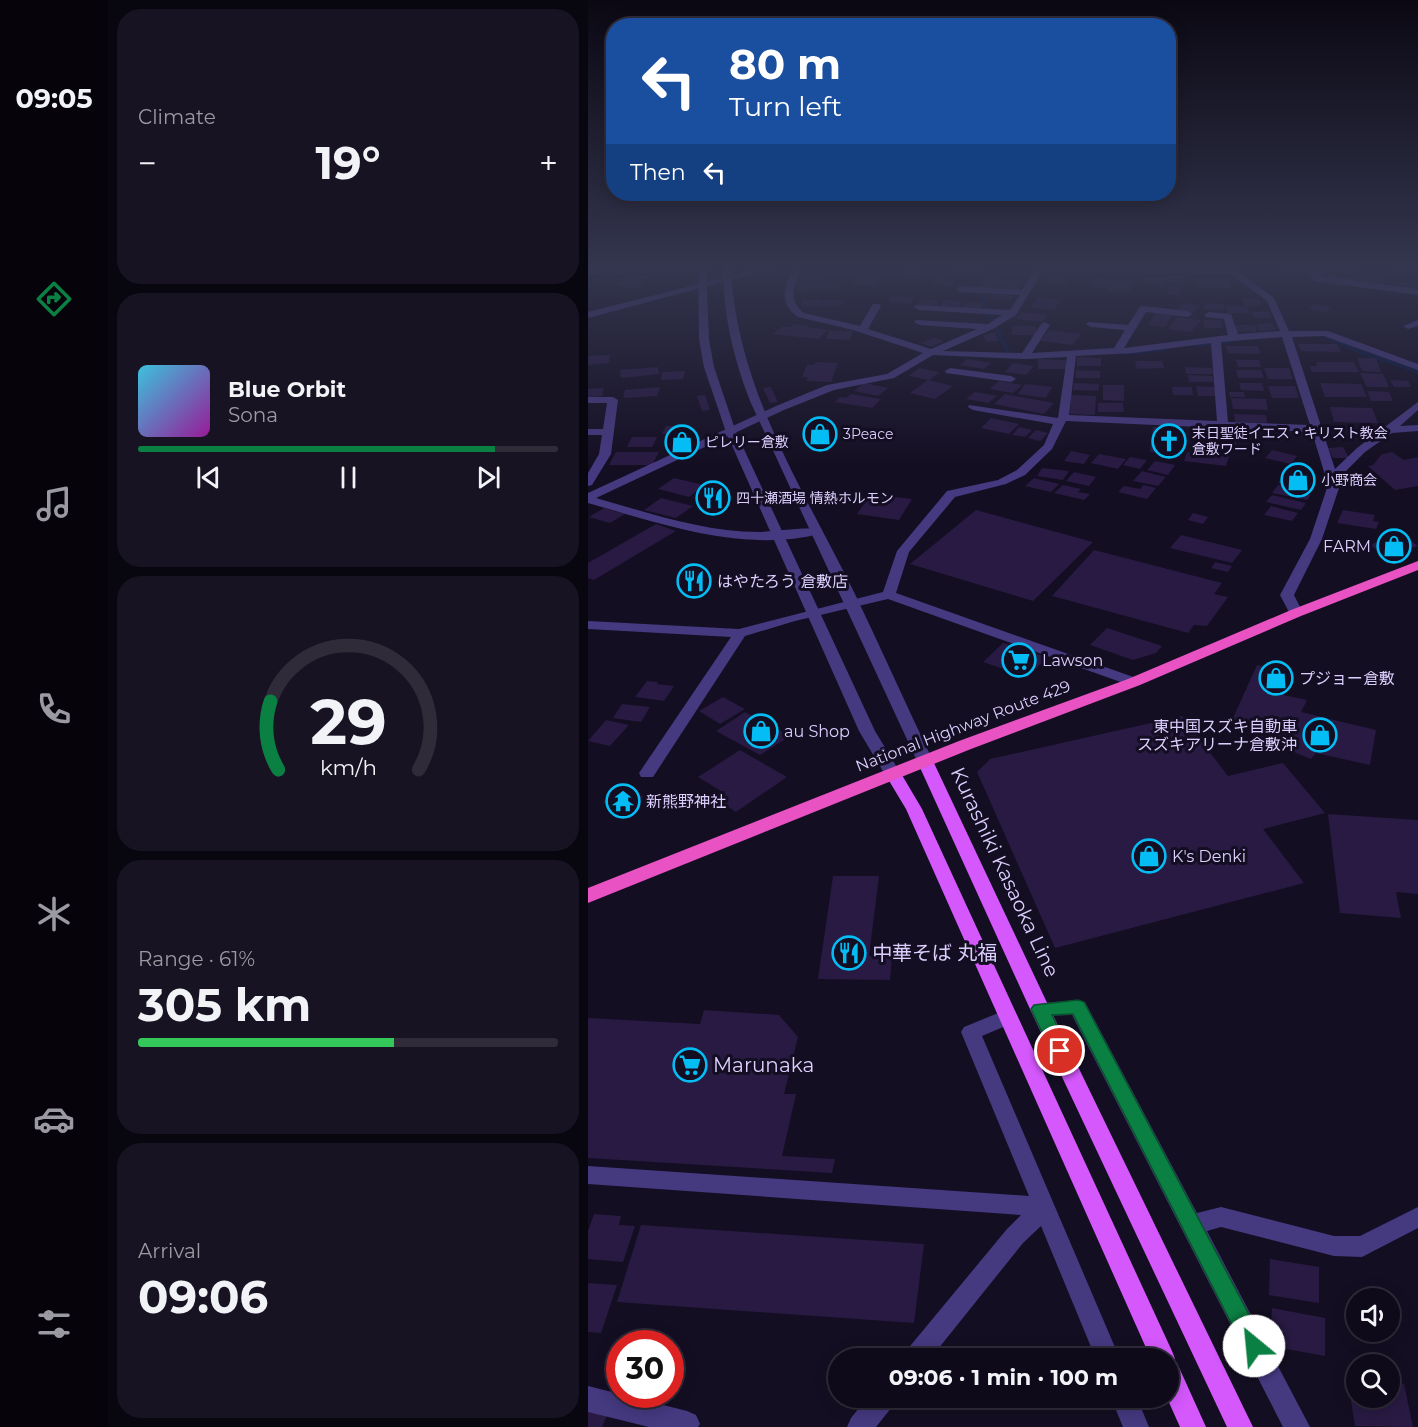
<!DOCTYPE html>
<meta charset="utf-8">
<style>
:root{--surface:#0f0a1a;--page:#181323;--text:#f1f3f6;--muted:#9b9aa2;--line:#2f2b39;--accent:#0b8043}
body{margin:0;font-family:Montserrat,"Noto Sans JP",sans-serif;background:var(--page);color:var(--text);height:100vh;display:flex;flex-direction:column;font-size:22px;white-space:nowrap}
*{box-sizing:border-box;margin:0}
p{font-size:20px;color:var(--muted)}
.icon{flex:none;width:33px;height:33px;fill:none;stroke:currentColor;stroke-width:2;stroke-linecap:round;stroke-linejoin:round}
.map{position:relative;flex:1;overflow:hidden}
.panel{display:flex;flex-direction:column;gap:9px;padding:9px;background:#08060e;width:480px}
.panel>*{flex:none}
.hud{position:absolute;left:18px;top:18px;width:570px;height:183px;border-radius:24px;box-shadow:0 3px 15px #0003,0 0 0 2px var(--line);background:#1a4fa0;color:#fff;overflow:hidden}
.fabs{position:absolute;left:758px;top:1288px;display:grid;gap:12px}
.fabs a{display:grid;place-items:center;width:54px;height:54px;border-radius:50%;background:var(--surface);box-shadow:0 3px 15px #0003,0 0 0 2px var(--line);font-size:30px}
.speed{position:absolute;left:18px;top:1330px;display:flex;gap:12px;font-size:30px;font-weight:700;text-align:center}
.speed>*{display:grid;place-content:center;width:78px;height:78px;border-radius:50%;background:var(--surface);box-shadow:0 3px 15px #0003,0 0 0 2px var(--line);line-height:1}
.speed .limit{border:9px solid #d22;background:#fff;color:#111}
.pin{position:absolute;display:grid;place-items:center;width:51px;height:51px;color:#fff;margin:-26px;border:3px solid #fff;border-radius:50%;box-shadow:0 2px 6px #0007}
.me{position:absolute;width:66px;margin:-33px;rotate:332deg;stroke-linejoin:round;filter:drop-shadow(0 0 4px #0008)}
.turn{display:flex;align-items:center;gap:21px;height:126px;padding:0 24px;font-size:27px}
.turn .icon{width:78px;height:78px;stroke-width:2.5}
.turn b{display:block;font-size:42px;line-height:51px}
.then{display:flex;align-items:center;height:57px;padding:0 24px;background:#0003;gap:12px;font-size:22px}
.big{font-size:45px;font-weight:700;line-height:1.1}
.panel .card{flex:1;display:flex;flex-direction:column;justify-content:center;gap:9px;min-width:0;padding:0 21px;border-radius:24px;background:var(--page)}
.panel .dial{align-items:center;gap:0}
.dial svg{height:156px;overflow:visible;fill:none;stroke:var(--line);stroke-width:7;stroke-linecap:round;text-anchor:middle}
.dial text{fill:var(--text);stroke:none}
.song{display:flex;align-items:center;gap:18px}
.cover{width:72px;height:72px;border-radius:9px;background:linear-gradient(135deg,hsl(190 70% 55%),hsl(300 70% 35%))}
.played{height:6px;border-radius:3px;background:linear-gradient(90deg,var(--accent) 85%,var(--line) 85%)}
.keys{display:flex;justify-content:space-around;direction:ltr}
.heat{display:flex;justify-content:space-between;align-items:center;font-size:33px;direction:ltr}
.charge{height:9px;border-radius:4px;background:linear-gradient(90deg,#34c759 61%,var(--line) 0)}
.trip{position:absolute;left:240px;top:1348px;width:351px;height:60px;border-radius:30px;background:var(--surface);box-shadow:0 3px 15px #0003,0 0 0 2px var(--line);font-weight:700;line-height:60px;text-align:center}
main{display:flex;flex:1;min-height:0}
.tab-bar{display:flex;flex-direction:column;width:108px;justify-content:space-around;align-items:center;background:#06040a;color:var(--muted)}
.tab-bar .icon{width:42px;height:42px}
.tab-bar .selected{color:var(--accent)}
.tab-bar b{font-size:27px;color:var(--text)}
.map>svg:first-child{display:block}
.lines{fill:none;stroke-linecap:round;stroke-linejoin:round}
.stream{stroke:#0a163e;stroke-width:4.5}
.building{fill:#281a42}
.minor{fill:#453980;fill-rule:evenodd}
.tertiary{fill:#453980;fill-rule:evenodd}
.primary{fill:#d458fc;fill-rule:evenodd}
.trunk{fill:#e852c2;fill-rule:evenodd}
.route{fill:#0b8043;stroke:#07532c;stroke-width:1.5}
.labels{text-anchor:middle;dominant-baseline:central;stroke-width:6;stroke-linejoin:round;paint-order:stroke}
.far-poi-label{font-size:14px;fill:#dbcffe;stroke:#140e22;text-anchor:start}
.poi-label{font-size:16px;fill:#dbcffe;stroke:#140e22;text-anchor:start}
.street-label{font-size:16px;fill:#dbcffe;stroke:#140e22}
.near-street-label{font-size:20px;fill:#dbcffe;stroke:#140e22}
.near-poi-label{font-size:20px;fill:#dbcffe;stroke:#140e22;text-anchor:start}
</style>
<main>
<nav class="tab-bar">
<b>09:05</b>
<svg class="icon selected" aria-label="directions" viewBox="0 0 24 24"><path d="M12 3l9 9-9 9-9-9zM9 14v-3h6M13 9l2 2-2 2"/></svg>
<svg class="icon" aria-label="music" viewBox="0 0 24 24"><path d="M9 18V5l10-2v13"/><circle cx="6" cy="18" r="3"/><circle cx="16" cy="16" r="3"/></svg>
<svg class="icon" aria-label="phone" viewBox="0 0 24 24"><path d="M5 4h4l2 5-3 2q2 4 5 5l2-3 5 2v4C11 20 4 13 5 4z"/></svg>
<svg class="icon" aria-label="climate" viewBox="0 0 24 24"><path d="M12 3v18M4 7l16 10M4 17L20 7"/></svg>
<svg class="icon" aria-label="car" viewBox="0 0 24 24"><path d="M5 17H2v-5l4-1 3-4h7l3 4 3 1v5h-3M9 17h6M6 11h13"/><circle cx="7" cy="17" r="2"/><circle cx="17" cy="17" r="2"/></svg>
<svg class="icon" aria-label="filters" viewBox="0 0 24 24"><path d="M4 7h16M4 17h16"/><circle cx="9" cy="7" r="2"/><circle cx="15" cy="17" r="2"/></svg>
</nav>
<section class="panel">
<div class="card"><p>Climate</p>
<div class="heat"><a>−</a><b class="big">19°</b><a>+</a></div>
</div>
<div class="card">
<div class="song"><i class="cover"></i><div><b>Blue Orbit</b><p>Sona</p></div></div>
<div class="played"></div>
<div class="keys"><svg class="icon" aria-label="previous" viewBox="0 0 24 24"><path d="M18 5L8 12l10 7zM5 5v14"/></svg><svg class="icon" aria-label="pause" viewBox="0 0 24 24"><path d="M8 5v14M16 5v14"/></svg><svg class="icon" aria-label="next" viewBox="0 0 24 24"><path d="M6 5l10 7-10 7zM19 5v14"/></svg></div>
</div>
<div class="card dial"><svg viewBox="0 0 100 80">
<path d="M14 69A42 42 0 1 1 86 69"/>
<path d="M14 69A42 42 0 0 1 10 34" stroke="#0b8043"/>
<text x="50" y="56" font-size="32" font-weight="700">29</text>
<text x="50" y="72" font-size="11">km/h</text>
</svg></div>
<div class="card"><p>Range · 61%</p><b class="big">305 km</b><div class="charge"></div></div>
<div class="card"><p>Arrival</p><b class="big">09:06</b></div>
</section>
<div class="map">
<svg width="830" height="1427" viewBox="0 0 830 1427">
<rect width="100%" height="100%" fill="#140e22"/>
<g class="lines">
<!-- stream -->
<path class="stream" d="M392 281 391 292 421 354
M737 336 775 353 830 371
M609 345 642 341
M538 353 577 349"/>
</g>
<!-- building -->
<path class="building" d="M370 267H381L394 268 389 274 366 272Z
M742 267H769L766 273 741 271Z
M807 268 830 270 829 275 805 273Z
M315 271H333L337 272 333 278 311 277Z
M223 273H237L234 280H210L213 275Z
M41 274 63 276 46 289 27 285Z
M741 274 765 278 767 275 777 277 771 284 737 279Z
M580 276H596V284L581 283Z
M555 277H578V285L556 284Z
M461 278 480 279 479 284 459 283Z
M506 278 519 279 517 288 504 287Z
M632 278 641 279 644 289 608 288 606 279Z
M778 278 797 280 793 286 774 283Z
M267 279H291L289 286H265Z
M349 279 366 281 362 286 344 284Z
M397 279 436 281 431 291 392 288Z
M520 280 545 281 542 293 518 292Z
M811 282 830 284V291L810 289Z
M234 283H252L250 290 207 291 210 284Z
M580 286H592V295H580Z
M405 294 425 295 423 300 403 299Z
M303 296 327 297 323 304 300 303Z
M450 297 473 299 467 310 442 308Z
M654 298 672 299 673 306H659L662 313H640L638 306H656Z
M237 299 242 300H256L253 306H233Z
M332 299 351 300 349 306H330Z
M216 300H234L231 307 212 306Z
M355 300 373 301 371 308 353 307Z
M377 302 395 303 393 309H375Z
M595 303 612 306 607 312 590 310Z
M615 303 635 304 636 310H616Z
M726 304 744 308 739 312 721 309Z
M434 312 460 315 454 322 427 319Z
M663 312H682L684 318H666Z
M568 313 585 315 577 327 559 325Z
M589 317 613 320 603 332 580 329Z
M615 320H632L635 328H617Z
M684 323 688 330 671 331 668 324Z
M206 324 220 326 219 327 240 330 230 339 185 334 195 326 202 327Z
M647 325H667L669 332H649Z
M424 326H448V335H424Z
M461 330 493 334 485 345 452 341Z
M241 331H265L262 340 238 339Z
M407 332 411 341 398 342 395 335Z
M346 338 356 341 343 347 332 343Z
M710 344H749L753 352 713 351Z
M638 346H670L672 354 640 353Z
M22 355 21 363 0 365V356Z
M489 357 513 358V366H489Z
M769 358H788L793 372 774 371Z
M379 359 403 363 396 369 372 365Z
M450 359 478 360V369H450Z
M648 360H671L673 367H650Z
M547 361H574L576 368 549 369Z
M228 362 250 363 243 382 218 381 220 377H214L219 365H226Z
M728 362H766L771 372H724L722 366H729Z
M425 363 446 366 438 375 417 372Z
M70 367 71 374 33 378 32 370Z
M597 367 624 368 625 374H598Z
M331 368 351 372 342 380 321 376Z
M676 368H701L705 379H680Z
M488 370 512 371V378H488Z
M648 370H673L676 378H650Z
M97 371 95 379 73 380 74 372Z
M772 373 795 374 801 387H779Z
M600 375 624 376 626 382H601Z
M340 380 365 386 347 399 322 393Z
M802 380 820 381 823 387H806Z
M411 381 434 385 425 393 402 389Z
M276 383 300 388 290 396 266 391Z
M486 383 511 384 510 391 485 390Z
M651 383H674L676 391 653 390Z
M732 383 773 384 779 397H737Z
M437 384 464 387 458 398 430 394Z
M515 385H536V401L515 400Z
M608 386 626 387 628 396H610Z
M680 386H707L711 398H684Z
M72 387 69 396 35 398 37 390Z
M183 387 190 402 182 403 175 388Z
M584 387H604L605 395H585Z
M16 388 14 396 0 397V389Z
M779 391 801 392 805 401H783Z
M387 392 409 396 400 403 378 399Z
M641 392H656L657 397H642Z
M263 394 293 399 284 408 247 402 252 397 258 398Z
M417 394 466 403 456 414 406 404Z
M117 395 122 410 114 411 109 396Z
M483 395 508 396 507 415 482 414Z
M643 398 678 399 680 410 645 409Z
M510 403H535L536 412H510Z
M742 407 784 408 790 423 746 422Z
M646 414 678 415 679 423 647 422Z
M403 418 431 424 421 434 393 428Z
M78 426H94L91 433 74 434Z
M431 427 444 430 437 437 424 435Z
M565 427 596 429 594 454 562 452Z
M448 430 460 433 452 441 440 438Z
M614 431 648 434V445L613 442Z
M44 437H69L64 447H39Z
M755 447 761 458H745L740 448Z
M684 450 709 456 703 464 677 458Z
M483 451 502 455 496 464 476 461Z
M28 452H71L64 465H21Z
M599 452 641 456 638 466 596 461Z
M804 452 816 460 830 457V486L807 490 780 466 785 465 794 454Z
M511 454 538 459 530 469 503 463Z
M542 457 559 460 552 469 535 465Z
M567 461 587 465 580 475 559 470Z
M454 468 481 471 475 480 449 476Z
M700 470 728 476 719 489 690 483Z
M554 471 578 477 570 486 545 481Z
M486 472 508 477 501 486 478 481Z
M86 478 116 485 101 497 70 489Z
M446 478 471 484 463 492 437 486Z
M475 485 493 489 490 492 502 494 496 500 466 493Z
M555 485 568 488 559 499 530 492 536 486 552 489Z
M690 485 717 491 715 493 723 495 719 500 684 493Z
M282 494 324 499 311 520 269 514Z
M684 495 718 503 713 510 678 502Z
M73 498 105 506 88 518 56 510Z
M683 506 710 513 704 521 676 515Z
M16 508 37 514 22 523 1 517Z
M388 510 505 542 445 601 322 564Z
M755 510 787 515 785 521 791 522 788 529 749 523Z
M605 513 620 517 615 524 600 520Z
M68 524 88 531 6 580 0 578V563Z
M812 533 830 546 801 556 781 545Z
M593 535 654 550 644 563 582 548Z
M506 550 634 583 626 594 640 597 619 626 606 625 600 633 464 596Z
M627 562 644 566 640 572 623 568Z
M519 628 574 646 568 653 545 660 502 645Z
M415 643 459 657 440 677 395 662Z
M669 665 705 674 695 695 719 700 713 712 788 730 782 765 728 753 723 759 676 740 645 718Z
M59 681 70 682 69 684 86 686 76 701 47 697Z
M135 697 157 709 132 724 111 711Z
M34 704 62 707 53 722 25 718Z
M157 712 202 736 172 755 128 731Z
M594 716 640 776 695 763 737 813 675 829 716 883 467 948 389 772 402 759Z
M18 720 41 725 22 746 0 741Z
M152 750 199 777 148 812 129 800 138 794 110 777Z
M24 791 55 796 47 808 15 803Z
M740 814 830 820V894L808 892 813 918 752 913Z
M245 876H291L281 956 304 957 302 980 230 979Z
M116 1010 191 1015 210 1037 196 1094H208L194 1156 247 1159 244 1173 0 1158V1018L112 1024Z
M6 1214 33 1216 31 1225 47 1226 35 1262 0 1259V1231Z
M53 1225 336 1244 326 1323 29 1302Z
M682 1259 731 1267V1303L681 1295Z
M0 1283 29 1285 13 1333 0 1332Z
M684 1308 737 1318V1356L682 1346Z
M760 1382 768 1383V1398H801V1383L816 1384 825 1427 767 1426Z
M0 1411 19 1415 14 1427H0Z"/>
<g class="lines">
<!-- minor -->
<path class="minor" d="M117 267 118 269 114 272 0 274V268Z
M178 267H191L0 318V312Z
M206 267H214C206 284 199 300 216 313L272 326 285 304H291L293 306 280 329 343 349 389 329 331 325 326 322 328 320 400 324 414 315 331 310 326 307 328 305 422 310 432 295 372 292 368 289 372 286 434 290 446 270 443 267H635L648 270 686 298 701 331H740L830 364V370L736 336 704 337 747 469 769 448 830 402V410L812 426 830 425V431L804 433 777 452 750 479 752 485 734 539 706 595 715 613 708 617 703 616 692 595 722 539 740 485 724 432 478 421 464 449 437 475 418 484 367 497 321 552 308 593 551 679 553 682 551 685H541L300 599 207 621 157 636 65 777H53L51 773 143 637 0 629V621L151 629 295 592 309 551 359 491 410 480 429 470 456 445 465 424 385 410 380 407 381 405 470 418 479 357 437 359 345 355 306 378 246 390 196 410 8 498C61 513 116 532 171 532 184 532 228 525 234 531L232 534C155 553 74 524 0 503V493L188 406 239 385 299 374 335 353 265 330 210 317C190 303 196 286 206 267ZM454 272 642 274 679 301 692 331 650 334 643 314 621 312 616 315 618 317 636 319 640 335 536 348 558 312 600 317 605 314 600 311 555 306 552 307 540 325 500 322 498 324 503 327 537 330 526 348 444 353 462 325 457 322 454 323 434 353 355 351 405 329 428 315ZM694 337 722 425 640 422 633 342ZM623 343 629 421 481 415 488 356 545 353Z
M690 267 732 268 736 271 732 276 830 289V295L726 281 722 278 726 273 694 270Z
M830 320V326L820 329 815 326Z
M362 368 423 376 428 379 423 382 358 373 357 371Z
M0 397H25L30 400 23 454 4 485 0 486V473L11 454 14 435H0V429H15L19 403H0Z
M490 1000 497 1002 609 1213 633 1207 746 1236H772L830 1207V1228L774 1257 746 1256 633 1227 619 1231 722 1427H695L484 1015 452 1016 445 1014 442 1009 445 1004Z
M420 1009 427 1012 430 1017 427 1022 394 1036 532 1359H508L453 1226 435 1243 342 1359H315L318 1351 419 1229 433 1215 0 1184V1166L441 1196 373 1032 376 1027Z
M0 1386 99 1411 108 1415 112 1424 110 1427H61L0 1412Z
M279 1398H308L304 1407 288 1427H259L263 1418Z
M523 1398H549L561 1427H535Z"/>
<!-- tertiary -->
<path class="tertiary" d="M110 267H118L121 339 126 367 148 432 287 731 313 774 311 778H299L271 731 138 432 116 367 111 339Z
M135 267H143C148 387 214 487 266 592 293 648 318 705 345 761L343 764 337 766 329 761 162 401C145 357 135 314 135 267Z"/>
<!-- primary -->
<path class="primary" d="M337 756 345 761 462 1009 665 1427H639L442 1009 329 761Z
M305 769 311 770 334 809 584 1351 587 1359 586 1362 589 1363 618 1427H592L579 1398 580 1359H563L318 809 297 774Z"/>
<!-- trunk -->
<path class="trunk" d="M830 561V570L713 616 552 685 383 749 0 903V888L371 741 540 679 703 610Z"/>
</g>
<!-- sky -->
<linearGradient id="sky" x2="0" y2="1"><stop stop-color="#0b0813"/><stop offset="0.57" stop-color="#34364f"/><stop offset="1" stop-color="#34364f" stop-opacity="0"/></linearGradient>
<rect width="830" height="467" fill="url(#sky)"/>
<!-- route -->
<path class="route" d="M490 1000 496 1002 674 1339 677 1346 674 1354 666 1357 659 1354 485 1014 464 1015 481 1051 478 1056 472 1058 465 1056 443 1009 446 1005Z"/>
<!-- icons -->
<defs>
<g id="shop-ring" transform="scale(1.725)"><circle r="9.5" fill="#140e22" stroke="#04bdf5" stroke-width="1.5"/><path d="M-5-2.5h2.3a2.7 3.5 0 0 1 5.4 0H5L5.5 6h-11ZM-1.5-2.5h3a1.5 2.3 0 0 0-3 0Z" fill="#04bdf5"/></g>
<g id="church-ring" transform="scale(1.725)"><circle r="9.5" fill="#140e22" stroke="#04bdf5" stroke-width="1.5"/><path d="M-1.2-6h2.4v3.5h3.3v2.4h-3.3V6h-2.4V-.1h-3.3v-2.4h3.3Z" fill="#04bdf5"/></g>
<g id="restaurant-ring" transform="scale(1.725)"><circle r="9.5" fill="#140e22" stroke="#04bdf5" stroke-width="1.5"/><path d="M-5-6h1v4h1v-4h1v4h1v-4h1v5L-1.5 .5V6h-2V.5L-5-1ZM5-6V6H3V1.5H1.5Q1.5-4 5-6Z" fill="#04bdf5"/></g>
<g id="supermarket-ring" transform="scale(1.725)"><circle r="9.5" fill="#140e22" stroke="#04bdf5" stroke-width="1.5"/><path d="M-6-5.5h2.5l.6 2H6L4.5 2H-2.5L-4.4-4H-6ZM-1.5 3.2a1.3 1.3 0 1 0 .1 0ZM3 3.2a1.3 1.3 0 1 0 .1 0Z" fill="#04bdf5"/></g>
<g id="temple-ring" transform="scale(1.725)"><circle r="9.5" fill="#140e22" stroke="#04bdf5" stroke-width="1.5"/><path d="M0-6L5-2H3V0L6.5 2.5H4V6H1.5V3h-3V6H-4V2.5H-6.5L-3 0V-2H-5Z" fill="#04bdf5"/></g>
</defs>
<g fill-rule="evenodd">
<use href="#shop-ring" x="232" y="434"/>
<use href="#church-ring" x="581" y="441"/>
<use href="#shop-ring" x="94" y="442"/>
<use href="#shop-ring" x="710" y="480"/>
<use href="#restaurant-ring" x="125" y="498"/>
<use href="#shop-ring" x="806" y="546"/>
<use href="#restaurant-ring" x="106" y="581"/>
<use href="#supermarket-ring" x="431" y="660"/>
<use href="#shop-ring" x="688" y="678"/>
<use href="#shop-ring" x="173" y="731"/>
<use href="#shop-ring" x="732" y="735"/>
<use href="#temple-ring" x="35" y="801"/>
<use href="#shop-ring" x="561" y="856"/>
<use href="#restaurant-ring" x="261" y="953"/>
<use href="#supermarket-ring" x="102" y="1065"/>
</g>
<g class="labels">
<!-- far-poi labels -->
<g class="far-poi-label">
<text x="604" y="433">末日聖徒イエス・キリスト教会<tspan x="604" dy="16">倉敷ワード</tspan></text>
<text x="255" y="434">3Peace</text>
<text x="117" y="442">ピレリー倉敷</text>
<text x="733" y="480">小野商会</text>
<text x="148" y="498">四十瀬酒場 情熱ホルモン</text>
</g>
<!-- poi labels -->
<g class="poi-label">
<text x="783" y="546" text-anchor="end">FARM</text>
<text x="129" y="581">はやたろう 倉敷店</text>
<text x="454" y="660">Lawson</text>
<text x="711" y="678">プジョー倉敷</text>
<text x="709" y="726" text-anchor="end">東中国スズキ自動車<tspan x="709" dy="18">スズキアリーナ倉敷沖</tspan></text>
<text x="196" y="731">au Shop</text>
<text x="58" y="801">新熊野神社</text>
<text x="584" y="856">K's Denki</text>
</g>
<!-- street labels -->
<g class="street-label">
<text transform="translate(375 726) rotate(-21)">National Highway Route 429</text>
</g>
<!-- near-street labels -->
<g class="near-street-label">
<text transform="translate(417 872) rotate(65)">Kurashiki Kasaoka Line</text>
</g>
<!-- near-poi labels -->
<g class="near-poi-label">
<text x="284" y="953">中華そば 丸福</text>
<text x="125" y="1065">Marunaka</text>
</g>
</g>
</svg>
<div class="fabs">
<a><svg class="icon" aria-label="sound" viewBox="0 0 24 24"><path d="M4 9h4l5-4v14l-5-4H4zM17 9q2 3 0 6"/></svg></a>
<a><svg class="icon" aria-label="search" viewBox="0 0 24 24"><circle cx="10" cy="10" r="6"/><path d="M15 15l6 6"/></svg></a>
</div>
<div class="speed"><div class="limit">30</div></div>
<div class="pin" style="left:472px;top:1051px;background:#d93025"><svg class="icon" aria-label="arrive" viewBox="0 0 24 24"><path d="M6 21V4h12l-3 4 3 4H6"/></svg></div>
<svg class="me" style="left:666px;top:1346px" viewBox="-20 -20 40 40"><circle r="19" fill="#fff"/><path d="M0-13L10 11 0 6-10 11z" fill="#0b8043"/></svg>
<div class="trip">09:06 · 1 min · 100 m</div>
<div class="hud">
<div class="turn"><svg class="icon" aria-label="left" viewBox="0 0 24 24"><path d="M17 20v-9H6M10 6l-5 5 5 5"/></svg><div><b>80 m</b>Turn left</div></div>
<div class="then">Then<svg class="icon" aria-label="left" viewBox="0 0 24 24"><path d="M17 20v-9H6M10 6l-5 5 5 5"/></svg></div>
</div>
</div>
</main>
